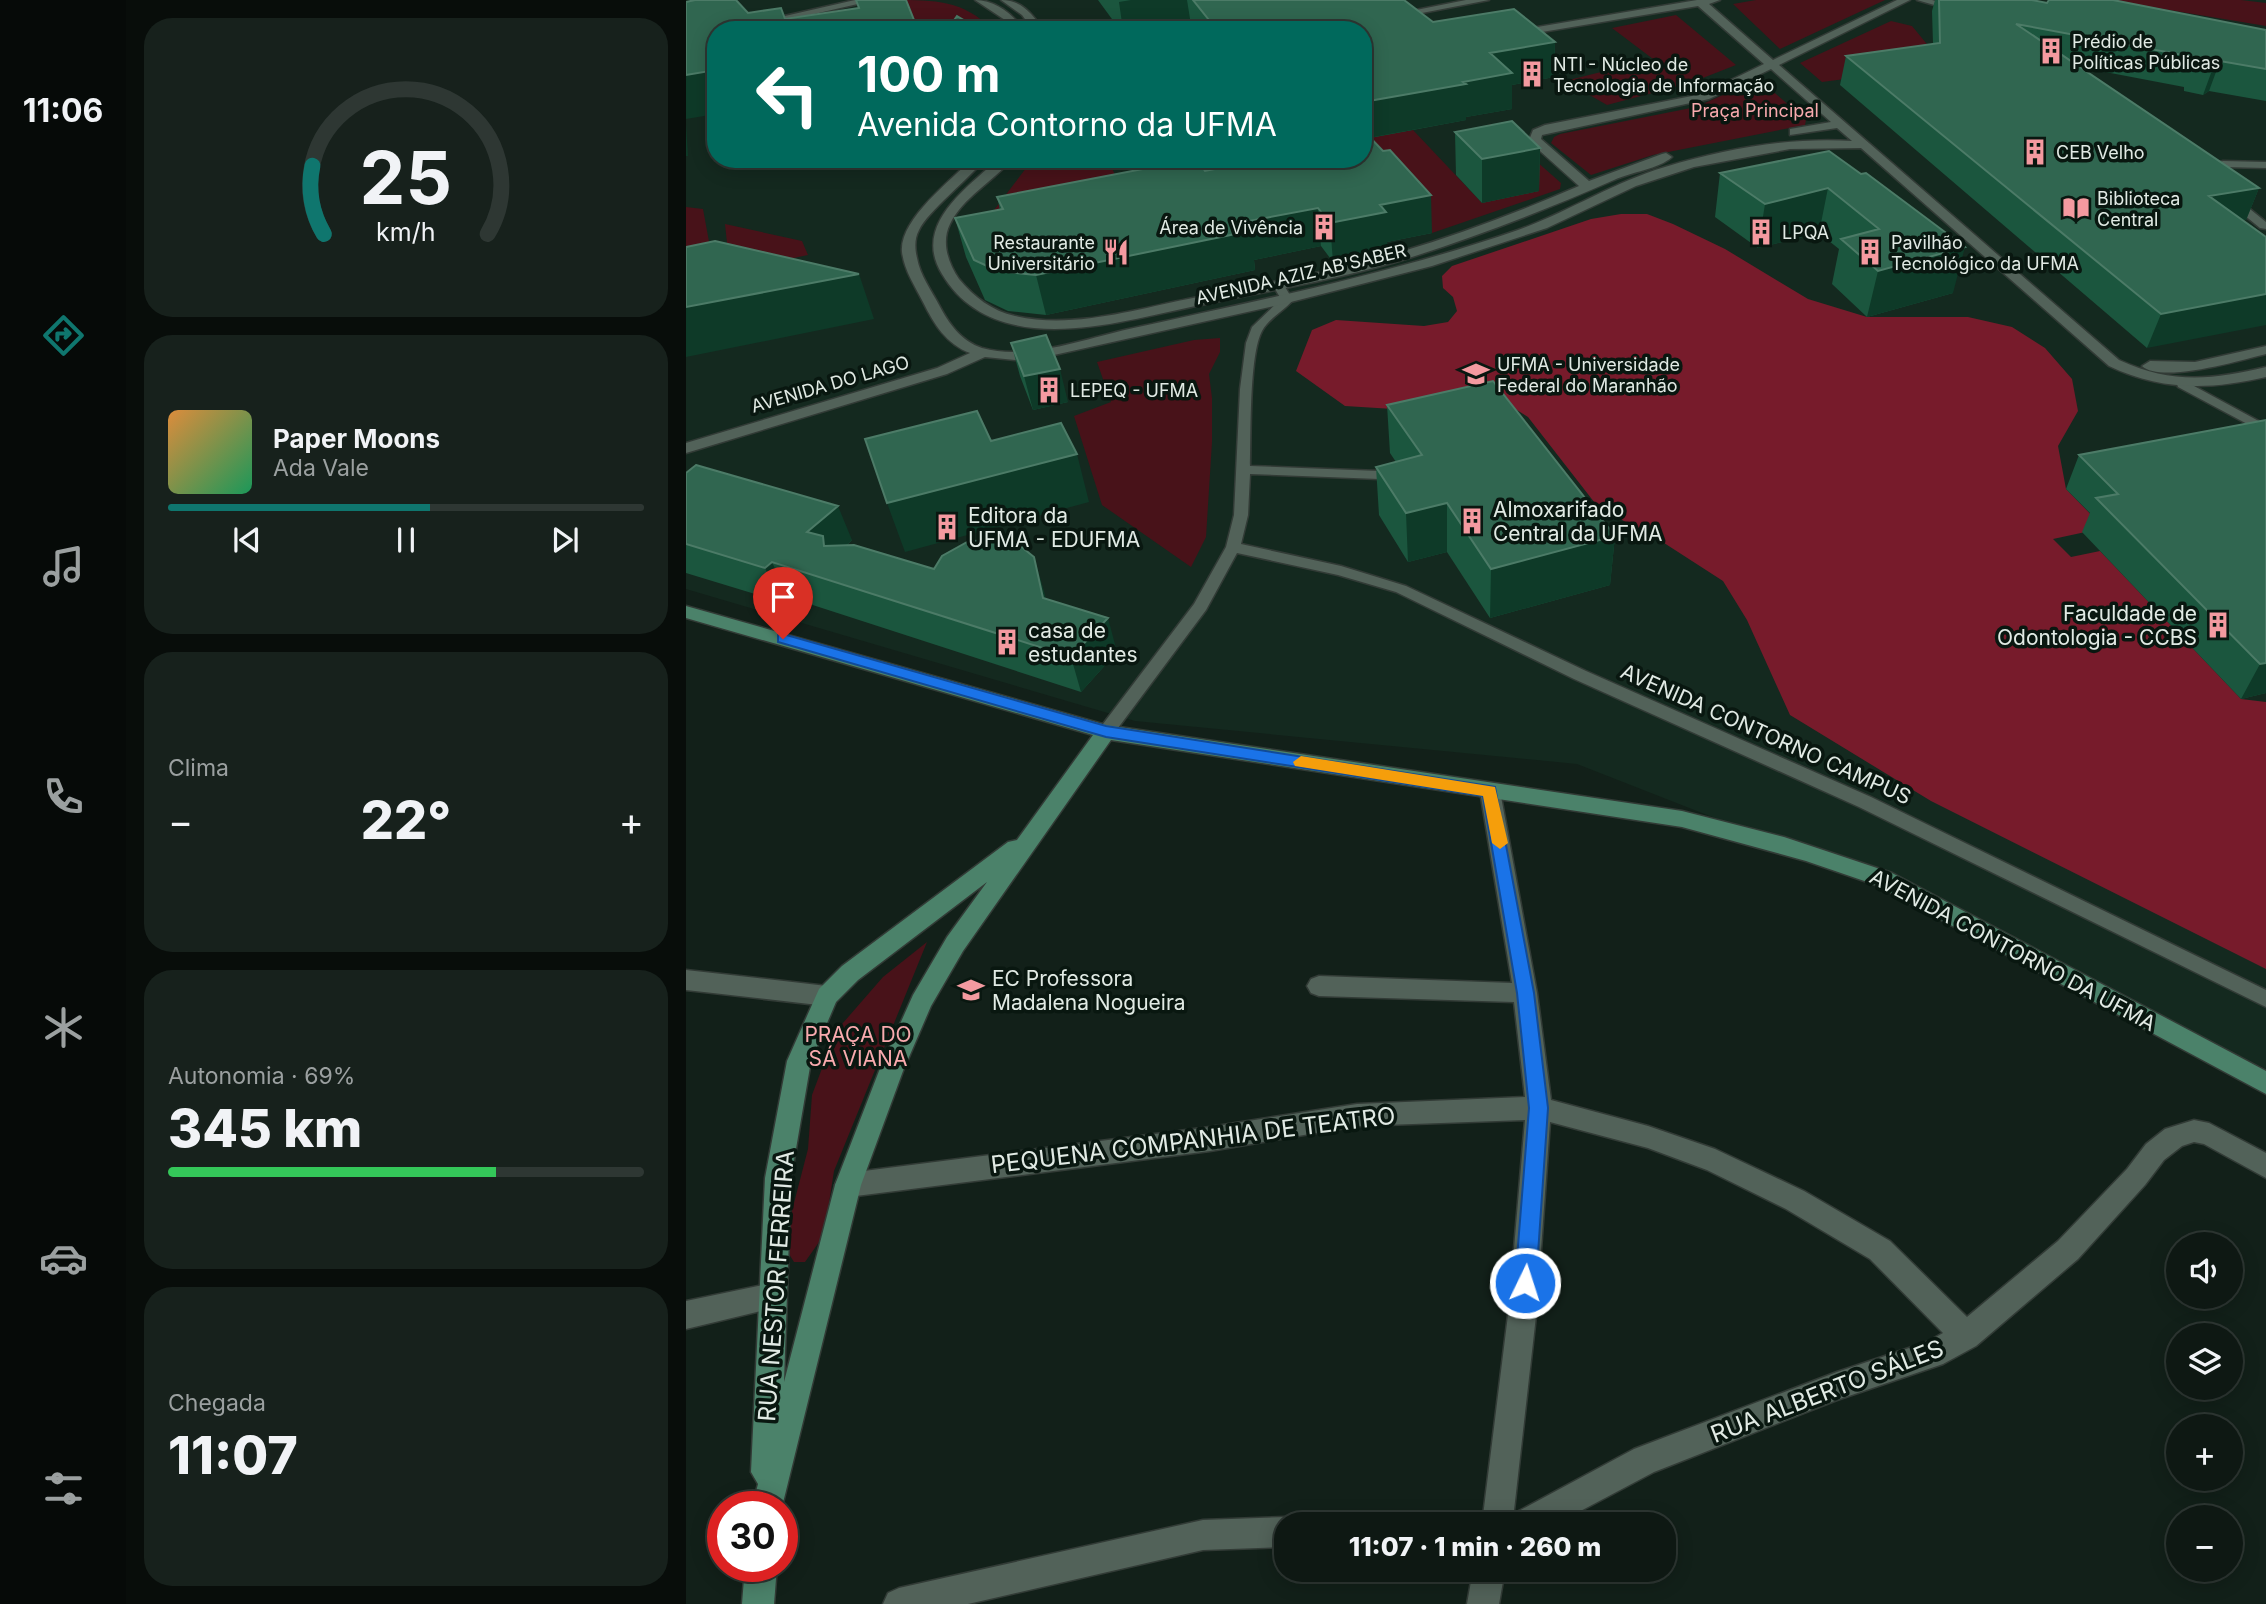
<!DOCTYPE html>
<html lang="pt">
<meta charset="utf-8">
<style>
:root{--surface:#0e1813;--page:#17211c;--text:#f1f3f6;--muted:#9ba0a0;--line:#2e3733;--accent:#0f766e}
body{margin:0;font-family:Inter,sans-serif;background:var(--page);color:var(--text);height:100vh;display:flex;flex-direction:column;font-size:26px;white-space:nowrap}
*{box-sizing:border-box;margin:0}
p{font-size:23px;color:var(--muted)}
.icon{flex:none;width:38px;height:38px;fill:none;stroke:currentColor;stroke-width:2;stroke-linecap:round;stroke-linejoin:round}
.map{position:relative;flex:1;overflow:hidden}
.side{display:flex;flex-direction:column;gap:18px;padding:18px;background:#080d0a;width:560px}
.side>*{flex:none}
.top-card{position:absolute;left:21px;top:21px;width:665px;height:147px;border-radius:28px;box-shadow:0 4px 18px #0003,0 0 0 2px var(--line);background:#00695c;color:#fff;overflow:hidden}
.tools{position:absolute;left:1480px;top:1232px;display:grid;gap:14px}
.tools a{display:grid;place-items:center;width:77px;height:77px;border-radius:50%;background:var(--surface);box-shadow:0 4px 18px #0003,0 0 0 2px var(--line);font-size:35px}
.speed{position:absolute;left:21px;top:1491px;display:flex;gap:14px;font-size:35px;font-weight:700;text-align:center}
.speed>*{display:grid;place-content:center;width:91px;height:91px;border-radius:50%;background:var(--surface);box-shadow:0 4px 18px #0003,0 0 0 2px var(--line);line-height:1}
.speed .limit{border:10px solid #d22;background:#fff;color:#111}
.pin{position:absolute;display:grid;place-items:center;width:60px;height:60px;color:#fff;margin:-72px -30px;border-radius:50% 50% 50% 0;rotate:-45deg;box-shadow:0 0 7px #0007}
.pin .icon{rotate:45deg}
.me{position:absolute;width:77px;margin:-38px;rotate:4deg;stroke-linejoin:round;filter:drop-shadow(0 0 5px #0008)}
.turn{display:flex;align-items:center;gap:24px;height:147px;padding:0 35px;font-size:32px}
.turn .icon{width:91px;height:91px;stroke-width:2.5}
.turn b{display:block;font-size:49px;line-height:60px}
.big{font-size:52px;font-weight:800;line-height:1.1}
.side .card{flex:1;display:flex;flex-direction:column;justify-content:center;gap:10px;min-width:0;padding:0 24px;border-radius:28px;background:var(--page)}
.side .dial{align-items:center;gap:0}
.dial svg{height:182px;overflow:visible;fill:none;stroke:var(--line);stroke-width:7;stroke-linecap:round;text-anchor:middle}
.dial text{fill:var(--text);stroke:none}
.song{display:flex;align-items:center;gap:21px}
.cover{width:84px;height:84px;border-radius:10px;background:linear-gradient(135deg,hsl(30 70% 55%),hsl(150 70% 35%))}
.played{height:7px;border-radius:4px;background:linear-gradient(90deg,var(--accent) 55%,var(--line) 55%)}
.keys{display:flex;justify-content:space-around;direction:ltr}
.heat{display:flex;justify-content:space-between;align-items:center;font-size:38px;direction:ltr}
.charge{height:10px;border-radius:5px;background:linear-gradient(90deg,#34c759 69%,var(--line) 0)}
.trip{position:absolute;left:588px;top:1512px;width:402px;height:70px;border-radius:28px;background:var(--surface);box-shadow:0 4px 18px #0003,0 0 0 2px var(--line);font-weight:800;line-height:70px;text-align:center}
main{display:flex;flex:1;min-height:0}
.dock{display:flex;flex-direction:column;width:126px;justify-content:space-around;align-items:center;background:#060a08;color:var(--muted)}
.dock .icon{width:49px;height:49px}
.dock .selected{color:var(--accent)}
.dock b{font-size:32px;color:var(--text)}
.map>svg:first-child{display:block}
.built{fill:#14291f;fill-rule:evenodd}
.green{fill:#481219}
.forest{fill:#771b2b}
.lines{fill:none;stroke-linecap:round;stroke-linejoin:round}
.lane-casing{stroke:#323b36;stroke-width:3}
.street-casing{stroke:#323b36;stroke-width:3}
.secondary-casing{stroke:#323b36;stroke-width:3}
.lane{fill:#526259;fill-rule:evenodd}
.street{fill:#526259;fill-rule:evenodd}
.secondary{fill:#4b826a;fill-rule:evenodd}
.wall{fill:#1b563e}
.shaded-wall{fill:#0e3a28}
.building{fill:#306650;stroke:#4c7b67;stroke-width:2}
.route{fill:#1a73e8;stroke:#114b97;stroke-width:2}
.slow{fill:#f59e0b}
.labels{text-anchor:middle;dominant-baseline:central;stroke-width:7;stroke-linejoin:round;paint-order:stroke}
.far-poi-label{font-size:18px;fill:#e1eae4;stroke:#091710;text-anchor:start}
.far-park-label{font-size:18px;fill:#f9aaae;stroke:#091710}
.far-street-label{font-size:18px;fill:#e1eae4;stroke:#091710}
.poi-label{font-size:21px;fill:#e1eae4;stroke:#091710;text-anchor:start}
.street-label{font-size:21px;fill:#e1eae4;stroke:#091710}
.park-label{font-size:21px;fill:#f9aaae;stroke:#091710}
.near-street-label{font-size:24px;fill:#e1eae4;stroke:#091710}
</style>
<main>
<nav class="dock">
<b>11:06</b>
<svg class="icon selected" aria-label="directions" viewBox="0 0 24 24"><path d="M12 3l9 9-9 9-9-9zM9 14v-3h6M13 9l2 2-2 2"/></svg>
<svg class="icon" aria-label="music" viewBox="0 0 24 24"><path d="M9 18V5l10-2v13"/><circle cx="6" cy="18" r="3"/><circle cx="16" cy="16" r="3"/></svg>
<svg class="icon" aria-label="phone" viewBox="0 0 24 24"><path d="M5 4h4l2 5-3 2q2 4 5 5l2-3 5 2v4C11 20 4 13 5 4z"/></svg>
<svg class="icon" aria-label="climate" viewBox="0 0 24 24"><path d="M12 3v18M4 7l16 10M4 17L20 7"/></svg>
<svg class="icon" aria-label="car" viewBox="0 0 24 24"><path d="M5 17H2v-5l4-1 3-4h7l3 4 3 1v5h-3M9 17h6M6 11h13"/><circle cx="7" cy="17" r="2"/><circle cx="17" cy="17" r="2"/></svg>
<svg class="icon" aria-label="filters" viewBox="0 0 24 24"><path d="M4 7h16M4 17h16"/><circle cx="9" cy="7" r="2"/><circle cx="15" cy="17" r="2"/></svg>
</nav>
<section class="side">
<div class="card dial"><svg viewBox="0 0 100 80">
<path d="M14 69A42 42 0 1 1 86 69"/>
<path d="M14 69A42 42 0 0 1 9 39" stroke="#0f766e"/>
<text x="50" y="56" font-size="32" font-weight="700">25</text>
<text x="50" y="72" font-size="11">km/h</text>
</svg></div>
<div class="card">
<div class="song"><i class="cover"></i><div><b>Paper Moons</b><p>Ada Vale</p></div></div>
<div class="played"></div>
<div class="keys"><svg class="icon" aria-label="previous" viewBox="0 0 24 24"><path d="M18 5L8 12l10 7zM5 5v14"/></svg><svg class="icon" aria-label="pause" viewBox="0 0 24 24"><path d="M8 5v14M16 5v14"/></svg><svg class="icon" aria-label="next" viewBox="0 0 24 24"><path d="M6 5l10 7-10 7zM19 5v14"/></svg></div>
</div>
<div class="card"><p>Clima</p>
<div class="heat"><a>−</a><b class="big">22°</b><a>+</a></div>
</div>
<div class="card"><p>Autonomia · 69%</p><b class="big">345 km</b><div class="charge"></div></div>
<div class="card"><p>Chegada</p><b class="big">11:07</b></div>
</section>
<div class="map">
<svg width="1580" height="1604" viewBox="0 0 1580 1604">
<rect width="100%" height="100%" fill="#122019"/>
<!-- built -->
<path class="built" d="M0 0H1580V1069L1248 904 891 764 449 721 0 589ZM30 30H677V159H30Z"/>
<!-- green -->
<path class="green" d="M210 0C247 0 279 0 306 30H75Z
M1070 0H1199L1094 49 1047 4Z
M1423 0H1555L1580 3V26Z
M990 15 1050 65 1004 83 921 105 879 81 967 59 926 28Z
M1205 21 1226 26 1254 60 1251 67 1136 82 1114 63Z
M1068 84 1082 87 1120 120 1119 125 967 155 905 175 865 143 868 137 874 134 1010 107 1059 85Z
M805 124 821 129 841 153 875 183 874 189 746 233 504 176 493 159H677V139L727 130 796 203 789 129Z
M347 159H416L423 162 430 177 299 222Z
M0 207 17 209 29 274 0 279Z
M39 224 116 241 122 255 44 271Z
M534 338V352L523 374 526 398V442L520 537 505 567 416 505 388 416 425 402 411 362 508 340Z
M241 942 148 1171 138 1235 119 1262H108L103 1254 101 1230 122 1149 126 1095 150 1031 197 977Z"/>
<!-- forest -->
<path class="forest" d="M935 214H961L987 224 1039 249 1122 299 1181 317H1282L1326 327 1359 348 1386 379 1392 411 1372 446 1380 489 1418 528 1367 539 1385 557 1414 551 1555 699 1580 702V969L1245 801 1104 715 1061 620 1037 581 975 541 912 507 842 417 823 405 723 410 659 406 610 371 626 330 650 320 738 326 762 322 771 311 767 297 757 288 756 276 766 266 905 219Z"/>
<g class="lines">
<!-- lane casing -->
<g class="lane-casing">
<path id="lane" d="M1231 0H1246L1273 8 1269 11Z
M1537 161 1580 162V168L1538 167 1516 174 1511 171Z
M1541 197H1549L1580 222V229L1574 228 1541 201Z
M592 280 596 282 607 300C598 311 583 318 576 331 563 355 565 436 564 466L693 471 700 475 693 479 564 474 562 515 555 544 655 566 720 586 900 671 1185 797 1580 990V1007L1173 807 888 679 710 592 652 575 551 553 520 610 426 736H414L412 732 414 728 508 604 540 547 548 515 554 389 560 343 566 327 595 299 586 284Z
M1497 380 1580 425V434L1492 387 1491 384Z"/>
</g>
<!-- street casing -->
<g class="street-casing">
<path id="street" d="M169 0H189L58 30H37Z
M289 0C309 0 327 14 338 30H327L322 22Z
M315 0C336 0 346 14 358 30H347L336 15Z
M780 0H803L705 19 700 16Z
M1011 0H1034L1023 4 1087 60 1211 0H1224L1093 65 1433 360C1485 384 1526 380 1580 367V377C1524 390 1475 391 1423 366L1175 148 1104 149 1008 167 950 186 861 228 746 266 593 305 368 355 329 360 299 357 261 374 0 453V443L251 368 284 353C260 344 248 324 237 302 229 286 218 270 216 252 213 220 264 181 286 159H299C283 179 242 211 233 230 228 239 229 250 231 258 234 275 245 290 253 305 263 324 275 341 296 348 342 361 398 339 443 329 574 300 705 274 832 230 882 212 928 182 979 167 1039 149 1103 137 1166 141L1151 128 1104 135V129L1145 122 1085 69 1023 99 856 135 855 139 903 181 976 154 980 153 986 157C973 169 945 172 928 180 862 209 795 235 726 257 657 279 585 290 515 305 460 316 404 333 348 328 309 324 276 308 256 274 226 225 280 189 312 159H326C307 182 277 197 264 224 255 242 262 263 273 279 288 297 306 311 329 316 386 329 447 310 502 299 573 284 645 272 714 252 775 234 835 211 893 186L845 143 843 140 847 130 859 125 1016 94 1078 64 1012 6 826 37 821 34 822 32Z
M1580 346V354C1556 360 1475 384 1456 366L1464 361 1509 362Z
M804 783 811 786 814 791 851 993 865 1100 962 1126 1029 1149 1118 1191 1204 1241 1281 1317 1372 1241 1441 1169 1460 1144 1479 1129 1508 1120 1523 1123 1580 1153V1178L1518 1144 1508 1142 1496 1146 1478 1160 1459 1185 1392 1259 1290 1346 1257 1364 1151 1400 968 1472 870 1524H796L823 1307 839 1120 671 1126 524 1151 162 1197 153 1194 149 1185 153 1176 162 1173 524 1127 671 1104 839 1097 828 1002 633 996 625 993 621 986 625 979 633 976 826 983 794 791 797 786ZM864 1122 962 1148 1021 1170 1100 1209 1184 1259 1257 1333 1241 1342 1151 1372 948 1449 829 1513 827 1519 851 1307Z
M0 970 141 986 149 989 153 996 149 1003 141 1006 0 990Z
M86 1283 96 1286 100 1296 96 1306 0 1329V1301Z
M600 1517 612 1524H600V1547L517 1550 282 1604H197L202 1593 213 1588 517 1520Z
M787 1570H819L813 1604H781Z"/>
</g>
<!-- secondary casing -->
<g class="secondary-casing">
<path id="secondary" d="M0 606 420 725 996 811 1098 837 1206 873 1580 1071V1094L1190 885 1120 861 996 827 425 740 277 951 245 1006 217 1071 175 1185 96 1507H66L72 1484 65 1472 79 1178 101 1061 133 989 156 966 322 842 331 840 407 735 0 618ZM301 882 261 937 227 995 193 1071 149 1185 98 1382 105 1178 125 1061 150 1002 172 980Z
M59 1566H91L88 1604H56Z"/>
</g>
<!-- lane -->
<use href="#lane" class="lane"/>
<!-- street -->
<use href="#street" class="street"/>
<!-- secondary -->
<use href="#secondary" class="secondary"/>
</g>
<!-- wall -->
<path class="wall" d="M412 0H718L747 22 869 42 868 77 826 85V109L780 117V120L684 138 746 233 701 242 702 251 647 262 635 246 568 260 569 270 360 315 322 311 299 300 280 257 269 218 314 210 311 197 677 159V30H508L505 25 477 30H434Z
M1249 0H1346L1361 3 1580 30V101L1523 91 1517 95 1498 91V87L1393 67 1573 188 1560 220H1557L1461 348 1154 85 1160 56 1247 44 1246 11Z
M769 132 854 148 853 191 796 203 770 175Z
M1143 151 1267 293 1181 317 1146 284 1153 249 1133 233 1072 248 1029 217 1034 173Z
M208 159H244L243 161H208Z
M325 343 382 402 347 410 334 376Z
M701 405 929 536 924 585 804 618 761 552 722 562 693 515 690 467 710 462 704 453Z
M1580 420V693L1555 699 1396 532 1404 513 1380 489 1393 455Z
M0 473 166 540 160 546 360 598 431 652 395 692 102 597 95 602 0 573Z"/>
<!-- shaded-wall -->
<path class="shaded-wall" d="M445 0H501L505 25 477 30H437L433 2Z
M869 42 868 77 826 85V109L780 117V120L677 139V102L777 82 804 53Z
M1534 61 1523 91 1517 95 1528 65Z
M30 70V114L0 119V75Z
M0 124 2 156H0Z
M854 148 853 191 796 203V159Z
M1142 188 1133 233 1072 248 1079 204Z
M1573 188 1560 220 1510 229 1523 196Z
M745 195 746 233 701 242 702 251 647 262 644 223 694 205Z
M632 208 635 246 568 260 569 270 360 315 350 275 558 222Z
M1279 247 1267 293 1181 317 1192 271Z
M173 274 188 319 0 357V307Z
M1580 294V325L1461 348 1475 314Z
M374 369 382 402 347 410 338 376Z
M391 454 403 502 219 552 201 503Z
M761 503V552L722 562 720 513Z
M152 506 166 540 146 558 121 532Z
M929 536 924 585 804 618 805 569Z
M348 557 358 591 368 632 357 598Z
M86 562 102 597 95 602 79 568Z
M422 618 431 652 395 692 385 657Z
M1580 663V693L1555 699 1574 664Z"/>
<!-- building -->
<path class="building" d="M9 0H50L62 13 95 8 99 19 173 8 170 0H220L232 30H30V70L0 75V2Z
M507 0H718L747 22 828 9 869 42 804 53 826 73 777 82 780 84 677 102V30H531Z
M1253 0H1346L1361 3 1363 0H1427L1580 30V69L1534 61 1528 65 1509 61 1508 57 1330 24 1573 188 1523 196 1580 237V294L1475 314 1160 56 1254 43Z
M271 16 291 28 289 30H261Z
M826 121 854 148 796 159 769 132Z
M677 130 697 151 704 150 745 195 694 205 700 212 644 223 632 208 558 222 564 231 350 275 312 271 288 260 269 218 317 209 311 197 509 159H511L519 171 581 159H677Z
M1143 151 1175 174 1180 173 1279 247 1192 271 1155 239 1193 229 1142 188 1079 204 1034 173Z
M29 241 173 274 0 307V247Z
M360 335 374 369 338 376 325 343Z
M807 381 929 536 805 569 761 503 720 513 690 467 736 455 701 405Z
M291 411 305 441 375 423 391 454 201 503 179 439Z
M1580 420V663L1574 664 1410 498 1432 494 1393 455Z
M10 465 152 506 121 532 137 536 138 546 168 545 248 569 256 556 283 541 327 540 348 557 357 598 422 618 385 657 86 562 79 568 0 544V473Z"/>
<!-- route -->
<path class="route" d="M97 634 420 726 809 787 848 993 862 1108 850 1283 847 1290 839 1293 832 1290 829 1283 843 1108 831 993 797 796 420 737 92 642V635Z"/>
<!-- slow -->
<path class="slow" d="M615 756 809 787 822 843 814 849 806 843 797 796 609 766 607 762Z"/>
<!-- icons -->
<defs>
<g id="building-bare" transform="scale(2.1)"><path d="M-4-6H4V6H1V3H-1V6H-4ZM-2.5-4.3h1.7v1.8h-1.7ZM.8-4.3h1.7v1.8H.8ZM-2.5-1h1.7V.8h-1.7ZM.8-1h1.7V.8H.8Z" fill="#f49aa0" stroke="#091710" stroke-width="2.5" paint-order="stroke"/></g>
<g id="library-bare" transform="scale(2.1)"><path d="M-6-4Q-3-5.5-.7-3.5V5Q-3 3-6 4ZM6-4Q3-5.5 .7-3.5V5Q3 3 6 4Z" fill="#f49aa0" stroke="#091710" stroke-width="2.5" paint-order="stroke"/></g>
<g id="restaurant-bare" transform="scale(2.1)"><path d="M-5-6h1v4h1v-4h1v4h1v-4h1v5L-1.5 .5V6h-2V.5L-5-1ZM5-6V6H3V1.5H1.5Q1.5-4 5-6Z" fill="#f49aa0" stroke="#091710" stroke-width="2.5" paint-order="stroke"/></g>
<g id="university-bare" transform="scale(2.1)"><path d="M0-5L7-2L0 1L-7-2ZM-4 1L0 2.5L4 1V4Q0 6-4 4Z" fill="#f49aa0" stroke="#091710" stroke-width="2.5" paint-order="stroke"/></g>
<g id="school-bare" transform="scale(2.1)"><path d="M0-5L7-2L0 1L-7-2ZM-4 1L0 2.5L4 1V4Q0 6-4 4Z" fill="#f49aa0" stroke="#091710" stroke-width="2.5" paint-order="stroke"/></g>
</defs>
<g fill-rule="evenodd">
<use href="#building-bare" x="1365" y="51"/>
<use href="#building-bare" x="846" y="74"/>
<use href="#building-bare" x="1349" y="152"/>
<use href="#library-bare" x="1390" y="208"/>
<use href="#building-bare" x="638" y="227"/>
<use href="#building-bare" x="1075" y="232"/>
<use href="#restaurant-bare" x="430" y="252"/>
<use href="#building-bare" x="1184" y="252"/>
<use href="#university-bare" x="790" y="374"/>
<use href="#building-bare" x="363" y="390"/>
<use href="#building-bare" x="786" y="521"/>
<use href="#building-bare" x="261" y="527"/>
<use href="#building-bare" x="1532" y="625"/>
<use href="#building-bare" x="321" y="642"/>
<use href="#school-bare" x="285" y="990"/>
</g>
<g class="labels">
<!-- far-poi labels -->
<g class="far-poi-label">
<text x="1386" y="41">Prédio de<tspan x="1386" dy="21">Políticas Públicas</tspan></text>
<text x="867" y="64">NTI - Núcleo de<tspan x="867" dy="21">Tecnologia de Informação</tspan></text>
<text x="1370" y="152">CEB Velho</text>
<text x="1411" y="198">Biblioteca<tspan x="1411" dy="21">Central</tspan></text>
<text x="617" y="227" text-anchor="end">Área de Vivência</text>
<text x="1096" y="232">LPQA</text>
<text x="409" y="242" text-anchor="end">Restaurante<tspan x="409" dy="21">Universitário</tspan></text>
<text x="1205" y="242">Pavilhão<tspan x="1205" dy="21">Tecnológico da UFMA</tspan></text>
<text x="811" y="364">UFMA - Universidade<tspan x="811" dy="21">Federal do Maranhão</tspan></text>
<text x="384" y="390">LEPEQ - UFMA</text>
</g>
<!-- far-park labels -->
<g class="far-park-label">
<text x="1069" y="110">Praça Principal</text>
</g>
<!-- far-street labels -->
<g class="far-street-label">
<text transform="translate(615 274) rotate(-13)">AVENIDA AZIZ AB'SABER</text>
<text transform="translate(144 384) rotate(-16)">AVENIDA DO LAGO</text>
</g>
<!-- poi labels -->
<g class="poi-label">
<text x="807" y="509">Almoxarifado<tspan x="807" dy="24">Central da UFMA</tspan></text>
<text x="282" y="515">Editora da<tspan x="282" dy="24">UFMA - EDUFMA</tspan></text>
<text x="1511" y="613" text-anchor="end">Faculdade de<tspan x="1511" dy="24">Odontologia - CCBS</tspan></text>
<text x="342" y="630">casa de<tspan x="342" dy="24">estudantes</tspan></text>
<text x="306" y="978">EC Professora<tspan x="306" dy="24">Madalena Nogueira</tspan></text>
</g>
<!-- street labels -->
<g class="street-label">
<text transform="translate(1080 734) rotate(24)">AVENIDA CONTORNO CAMPUS</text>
<text transform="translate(1327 950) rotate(28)">AVENIDA CONTORNO DA UFMA</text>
</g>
<!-- park labels -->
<g class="park-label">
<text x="172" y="1034">PRAÇA DO<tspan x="172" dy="24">SÁ VIANA</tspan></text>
</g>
<!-- near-street labels -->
<g class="near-street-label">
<text transform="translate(507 1140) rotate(-7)">PEQUENA COMPANHIA DE TEATRO</text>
<text transform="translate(90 1286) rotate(-86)">RUA NESTOR FERREIRA</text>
<text transform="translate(1141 1391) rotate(-21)">RUA ALBERTO SÁLES</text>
</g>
</g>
</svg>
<div class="tools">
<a><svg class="icon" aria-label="sound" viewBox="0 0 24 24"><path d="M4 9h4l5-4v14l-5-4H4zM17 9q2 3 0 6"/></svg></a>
<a><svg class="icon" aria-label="layers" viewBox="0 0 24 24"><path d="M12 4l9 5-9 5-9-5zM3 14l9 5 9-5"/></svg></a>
<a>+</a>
<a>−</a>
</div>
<div class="speed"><div class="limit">30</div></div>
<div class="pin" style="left:97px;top:639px;background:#d93025"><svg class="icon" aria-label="arrive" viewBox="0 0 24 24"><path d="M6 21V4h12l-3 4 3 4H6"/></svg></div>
<svg class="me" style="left:839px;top:1283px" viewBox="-20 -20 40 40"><circle r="17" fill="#1a73e8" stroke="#fff" stroke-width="3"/><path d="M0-11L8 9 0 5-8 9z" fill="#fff"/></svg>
<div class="trip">11:07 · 1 min · 260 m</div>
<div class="top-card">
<div class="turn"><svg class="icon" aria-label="left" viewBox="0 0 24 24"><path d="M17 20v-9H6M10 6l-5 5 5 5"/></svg><div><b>100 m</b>Avenida Contorno da UFMA</div></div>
</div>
</div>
</main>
